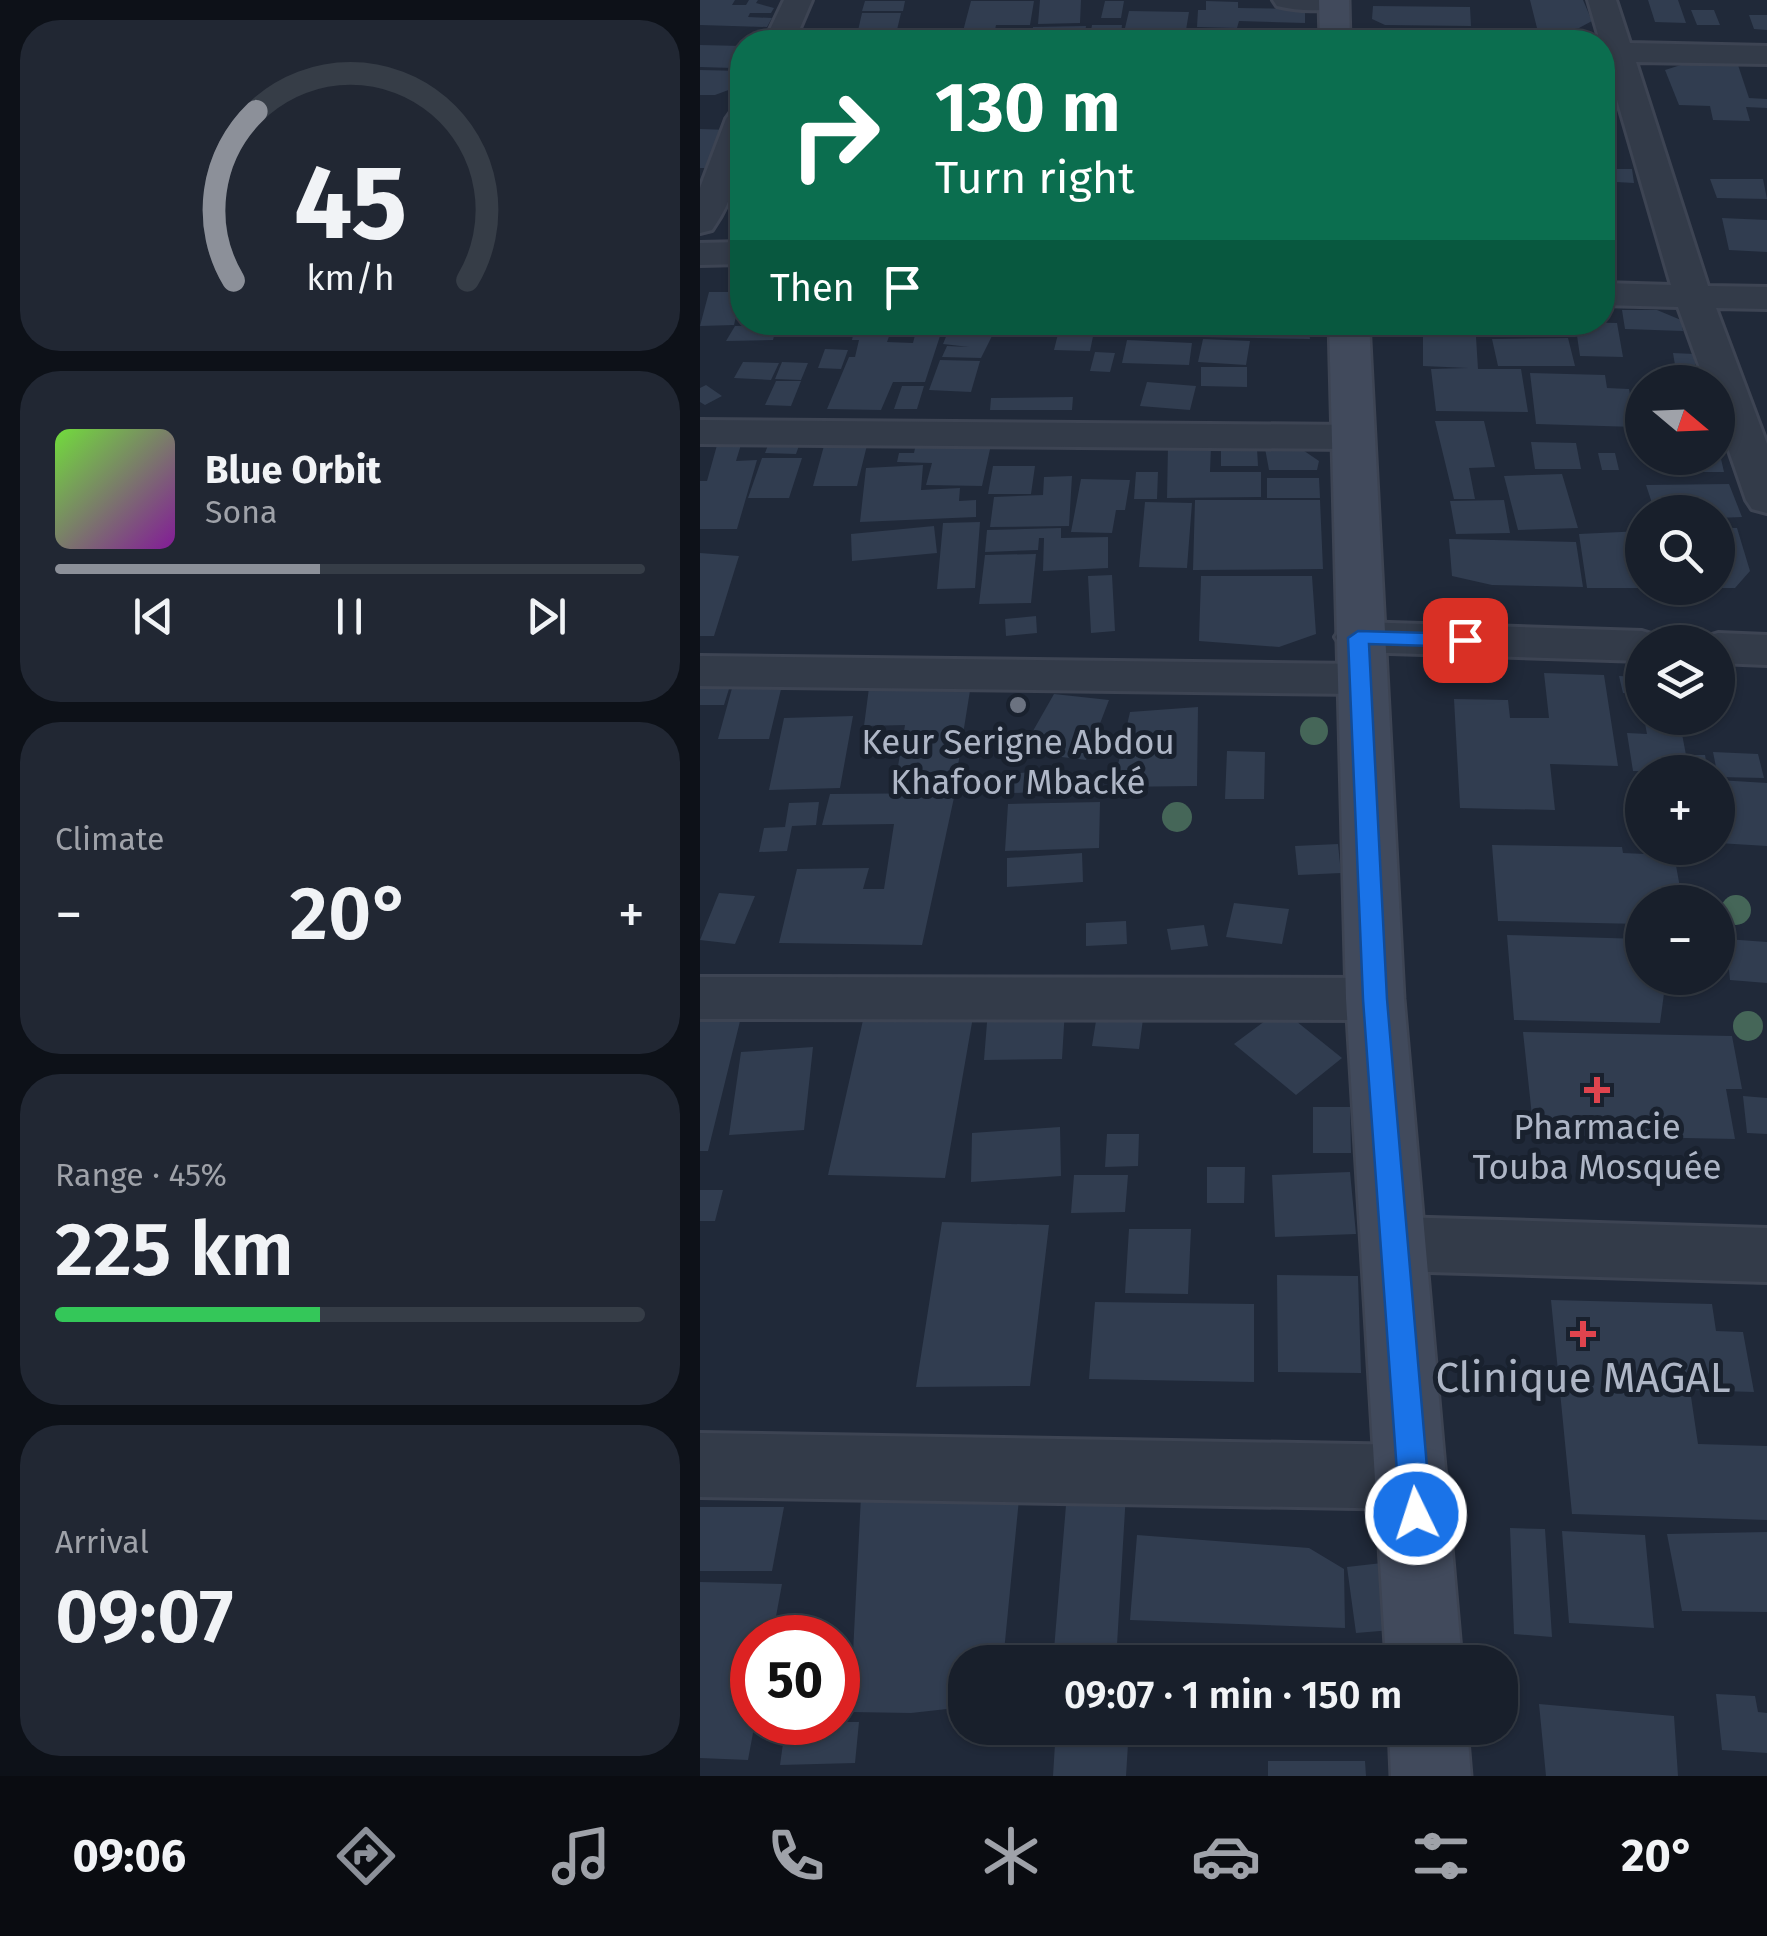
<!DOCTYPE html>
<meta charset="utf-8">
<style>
:root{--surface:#181f2b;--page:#212733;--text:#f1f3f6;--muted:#9fa2a9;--line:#363d47;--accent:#8c9099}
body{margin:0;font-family:"Fira Sans",sans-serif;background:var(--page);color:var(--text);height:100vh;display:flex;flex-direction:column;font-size:38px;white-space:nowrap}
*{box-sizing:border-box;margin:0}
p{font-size:32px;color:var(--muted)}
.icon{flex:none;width:55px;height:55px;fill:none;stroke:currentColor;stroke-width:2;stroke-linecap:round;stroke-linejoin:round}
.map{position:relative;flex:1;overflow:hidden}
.drawer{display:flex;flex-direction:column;gap:20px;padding:20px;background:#0d1118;width:700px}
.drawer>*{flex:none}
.top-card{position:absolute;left:30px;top:30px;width:885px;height:305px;border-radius:40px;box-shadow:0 2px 8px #0004,0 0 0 2px var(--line);background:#0b6e4f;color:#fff;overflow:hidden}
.needle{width:65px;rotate:109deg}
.tools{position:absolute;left:925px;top:365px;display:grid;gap:20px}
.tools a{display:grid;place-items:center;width:110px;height:110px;border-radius:50%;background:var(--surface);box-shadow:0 2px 8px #0004,0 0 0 2px var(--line);font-size:50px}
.speed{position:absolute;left:30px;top:1615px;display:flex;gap:20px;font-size:50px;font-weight:700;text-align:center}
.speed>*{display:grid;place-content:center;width:130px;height:130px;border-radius:50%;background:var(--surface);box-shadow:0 2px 8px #0004,0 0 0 2px var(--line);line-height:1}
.speed .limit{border:15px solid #d22;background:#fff;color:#111}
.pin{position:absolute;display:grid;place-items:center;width:85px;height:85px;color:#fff;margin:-42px;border-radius:20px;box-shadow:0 5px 15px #0006}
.me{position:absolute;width:110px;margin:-55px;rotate:356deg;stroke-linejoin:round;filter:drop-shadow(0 0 8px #0008)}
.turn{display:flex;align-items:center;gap:35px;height:210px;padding:0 40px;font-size:45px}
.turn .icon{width:130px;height:130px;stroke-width:2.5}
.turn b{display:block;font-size:70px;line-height:85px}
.then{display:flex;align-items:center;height:95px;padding:0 40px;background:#0003;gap:20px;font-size:38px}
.big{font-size:75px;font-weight:600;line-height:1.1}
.drawer .widget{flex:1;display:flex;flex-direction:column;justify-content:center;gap:15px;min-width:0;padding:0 35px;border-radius:40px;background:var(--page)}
.drawer .dial{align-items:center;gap:0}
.dial svg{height:260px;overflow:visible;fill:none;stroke:var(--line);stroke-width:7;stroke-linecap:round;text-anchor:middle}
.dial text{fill:var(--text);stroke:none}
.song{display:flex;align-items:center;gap:30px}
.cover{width:120px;height:120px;border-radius:15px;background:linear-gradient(135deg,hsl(100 70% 55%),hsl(290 70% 35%))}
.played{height:10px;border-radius:5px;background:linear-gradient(90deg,var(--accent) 45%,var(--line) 45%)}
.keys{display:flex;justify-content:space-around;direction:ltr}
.heat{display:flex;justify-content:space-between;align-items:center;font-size:55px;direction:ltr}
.charge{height:15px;border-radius:8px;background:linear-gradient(90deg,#34c759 45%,var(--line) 0)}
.trip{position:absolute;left:248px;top:1645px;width:570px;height:100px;border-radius:40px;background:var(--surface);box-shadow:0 2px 8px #0004,0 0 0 2px var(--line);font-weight:600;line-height:100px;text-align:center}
.dock{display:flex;height:160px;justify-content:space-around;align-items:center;background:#0a0c11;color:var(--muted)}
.dock .icon{width:70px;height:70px}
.dock .active{color:var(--accent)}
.dock b{font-size:45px;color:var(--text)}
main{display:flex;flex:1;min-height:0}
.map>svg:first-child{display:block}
.building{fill:#313d50}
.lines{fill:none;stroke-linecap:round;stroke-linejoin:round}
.street-casing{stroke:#3d4453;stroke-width:6}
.secondary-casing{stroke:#3d4453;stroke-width:5}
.street{fill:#333b49;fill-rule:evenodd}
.secondary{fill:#414a5c;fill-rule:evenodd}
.tree{fill:#456658}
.route{fill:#1a73e8;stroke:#114b97;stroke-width:2.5}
.worship-dot{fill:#6b7280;stroke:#19212e;stroke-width:4}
.health-dot{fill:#e0444e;stroke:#19212e;stroke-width:4}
.labels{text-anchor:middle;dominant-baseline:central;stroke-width:10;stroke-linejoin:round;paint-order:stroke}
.poi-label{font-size:35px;fill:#aeb6c6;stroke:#19212e}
.near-poi-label{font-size:42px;fill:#aeb6c6;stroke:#19212e}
</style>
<main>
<section class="drawer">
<div class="widget dial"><svg viewBox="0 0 100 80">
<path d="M14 69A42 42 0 1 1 86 69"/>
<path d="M14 69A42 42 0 0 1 21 17" stroke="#8c9099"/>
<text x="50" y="56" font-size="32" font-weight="700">45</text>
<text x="50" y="72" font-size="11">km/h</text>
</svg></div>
<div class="widget">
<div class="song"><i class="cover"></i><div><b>Blue Orbit</b><p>Sona</p></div></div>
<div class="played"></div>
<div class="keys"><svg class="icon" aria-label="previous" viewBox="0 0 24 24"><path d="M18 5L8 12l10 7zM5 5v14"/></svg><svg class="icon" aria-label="pause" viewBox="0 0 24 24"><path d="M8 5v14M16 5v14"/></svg><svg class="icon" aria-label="next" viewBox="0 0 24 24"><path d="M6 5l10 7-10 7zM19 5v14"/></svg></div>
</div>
<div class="widget"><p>Climate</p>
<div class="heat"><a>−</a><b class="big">20°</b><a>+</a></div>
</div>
<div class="widget"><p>Range · 45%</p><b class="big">225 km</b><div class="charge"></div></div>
<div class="widget"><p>Arrival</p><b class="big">09:07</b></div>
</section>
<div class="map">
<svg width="1067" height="1776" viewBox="0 0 1067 1776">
<rect width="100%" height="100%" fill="#202939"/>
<!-- building -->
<path class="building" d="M0 0H35L32 5H46L49 0H58L56 3 74 8 71 13H50L48 17 72 18 67 27 0 25Z
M340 0H381L380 23 338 24Z
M830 0H883L892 21 879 28H837Z
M948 0H978L986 23 955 22Z
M165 1H205L203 11H162Z
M271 1H334L330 25H296L294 35H262Z
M405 1H424L421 18H401Z
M506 1 538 2V8L605 9V23L539 21 537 28 497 27 498 10H506Z
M673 6 770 7 771 26 685 25 672 19Z
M991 10H1014L1020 25H997Z
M429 11 489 12 486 30 425 28Z
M162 13H201L196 34 157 35Z
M1049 15H1067V30L1054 29Z
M392 25H422L421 36H390Z
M386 26 384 42H331L333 27Z
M494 29 536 30 533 42H491Z
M0 45 42 46V54L33 68 0 67Z
M987 63 1038 65 1049 98 1067 99V108L1046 107 1050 121 1013 120 1010 106 979 105 965 70Z
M0 70 42 71V85L15 95H0Z
M0 129 30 130 14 168H0Z
M913 169H932L934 183 916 182Z
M1010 179H1063L1067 199 1017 198Z
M1022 218 1067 220V252L1029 250Z
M9 292H42L34 325 0 326Z
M922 310H957L981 320 983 331 925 329Z
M252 322H299L281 358 242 357 247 346 269 347 243 344Z
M361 322H396L390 351 354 350Z
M442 322H608L610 339 439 336Z
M721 322H779L780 334 723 332Z
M785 322H821L822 335H786Z
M875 322 917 323 923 357 880 356Z
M77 325 73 340 26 341 35 326Z
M402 325 428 327 425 337 399 335Z
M154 330 191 331 187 342 213 343 215 335 240 336 225 382H193L181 410 127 409 149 357H155L159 340H152Z
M723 336 776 337 778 369H821L828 412 736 411 731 369 768 368 723 366Z
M868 338 875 366H798L792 339Z
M503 339 550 341 546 365 498 362Z
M427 340 492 343 489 365 422 363Z
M125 349 148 350 141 369 118 368Z
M395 352 415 353 410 372 390 371Z
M973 353 994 354 996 371H976Z
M240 360 280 361 271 392 229 390Z
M43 362 79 363 71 380 34 378Z
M82 362 108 363 101 380 75 379Z
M501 367H547V387L501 386Z
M830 373 905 375 907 388 929 389 936 427 836 424Z
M76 381H101L91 406 65 405Z
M447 382 496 386 490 410 440 406Z
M6 385 22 396 5 405 0 402V388Z
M202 386H224L217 409H194Z
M373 397 372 410H290L291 398Z
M735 421H784L795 467 769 468 775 499H754Z
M19 438H43L36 461 57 460 37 529H0V481H7Z
M217 439 292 440 282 486 226 485 232 463 197 462 199 453H214Z
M70 440H101L96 454 65 453Z
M168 441 157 486H113L125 442Z
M591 442 619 461 617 470H569L564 443Z
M831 442 876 443 881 469H835Z
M468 446H511L510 472H561V497L467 498Z
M521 448H557L558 466H521Z
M1019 450 1024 472H1000L997 458H1018Z
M898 453H915L919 470H902Z
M62 458H102L89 498H48Z
M223 465 221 490 260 488 259 501 276 500V517L160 522 166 468Z
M293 466H335L331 494H288Z
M436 472H458L457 499H434Z
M862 474 878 528 818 530 804 476Z
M372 476 369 526 290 527 294 497 343 495 344 477Z
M567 478H619L620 498H567Z
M381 479 430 480 425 510H416L412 533 371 532Z
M1029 484 1042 517 1018 518V512H955L946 485Z
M495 500H620L623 569 493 570Z
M804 500 810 533 756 534 750 501Z
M445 502 492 503 487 568 439 567Z
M280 522 275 588 237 589 243 523Z
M234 526 237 553 152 561 151 534Z
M361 528V538L408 537V568L343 571 344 538H339L338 550 285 552 287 530Z
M1018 528H1037L1050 571 1035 588H1018Z
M942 531V588H887L879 534Z
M749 539 876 542 883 587 792 585 752 576Z
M0 553 39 556 14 636H0Z
M336 554 331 603 279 604 285 555Z
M412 575 415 631 391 633 388 576Z
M501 576H612L616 634 579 647 499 641Z
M336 616 337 633 306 636 305 619Z
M844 673 904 675 918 766 850 764 855 810 760 808 754 699 808 700 810 718H849Z
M0 676H33L24 705H0Z
M919 676 942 677V694L923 693Z
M272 678 257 772H197L205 725 164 726 170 680Z
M34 681H83L69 739H18Z
M354 694 409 700 386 760 321 752Z
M498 707 497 786 413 787 430 712Z
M153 716 140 788 69 790 84 718Z
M944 718H979L986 755H1005L1008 772 933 771 927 733 947 734Z
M527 751 565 752 564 799H525Z
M1013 752 1058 754 1064 778 1018 777Z
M333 772 334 792 296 794 295 775Z
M1018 780 1067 783V846L1018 843Z
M255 793 222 945 79 943 97 869 169 868 163 889H184L194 824 122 825 130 794Z
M119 802 116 825 92 826 87 851 59 852 64 828 85 827 89 803Z
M400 802 399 848 305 851 308 804Z
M638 844 641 873 598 875 595 846Z
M792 845 922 847 923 853 945 854 944 848 973 849 981 893H965L967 902H942V924L798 921Z
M382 853 383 882 307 887V858Z
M19 893 55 896 35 944 0 940Z
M534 903 589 909 582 944 526 937Z
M426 921 427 944 386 946V923Z
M504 925 508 946 471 950 467 929Z
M807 935 942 939V978H962L965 986 960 1023 814 1020Z
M1026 939 1067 942V983L1030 980Z
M399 1002 445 1004 439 1049 392 1046Z
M166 1007 274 1011 245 1178 128 1175Z
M0 1009H43L8 1151H0Z
M365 1009 362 1059 284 1060 288 1010Z
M581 1009 642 1058 596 1095 534 1044Z
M823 1032 1032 1036 1042 1089H1026L1035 1139 834 1135Z
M113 1047 104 1130 29 1135 41 1052Z
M1043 1096 1067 1098V1134L1047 1133Z
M613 1107H650L651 1153H613Z
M360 1127 361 1176 271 1182 272 1133Z
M407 1134H439L438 1166 405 1167Z
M507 1167H545L544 1203H507Z
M650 1172 656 1234 575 1237 572 1175Z
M374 1175H428L425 1212 371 1213Z
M0 1190H23L15 1221H0Z
M242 1222 349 1225 330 1386 216 1387Z
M429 1229H491L488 1294 425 1293Z
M577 1275 658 1276 661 1373 578 1372Z
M851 1300 1012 1304 1016 1331 1043 1332 1054 1392 990 1390 998 1444 1067 1446V1520L872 1514Z
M395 1302 554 1304V1382L389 1379Z
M367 1493H426L416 1662H353Z
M161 1496 319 1499 303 1662H265V1707L211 1713 150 1712Z
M0 1507H84L72 1571H0Z
M810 1528 845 1529 852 1637 814 1634Z
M862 1531 945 1535 954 1628 869 1623Z
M1067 1532V1612L982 1611 967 1534Z
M437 1535 609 1548 644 1569 645 1628 430 1620Z
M682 1563 692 1630 656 1633 647 1567Z
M0 1582 82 1584 72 1638H52L55 1722 48 1760 0 1758Z
M138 1694H144L143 1722H159L155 1763 80 1765 86 1722H138Z
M1016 1694 1055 1696 1058 1712 1067 1713V1753L1022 1750Z
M839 1704 974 1716 978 1776H846Z
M356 1728H429L426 1776H353Z
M568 1761H665L666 1776H568Z"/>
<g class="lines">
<!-- street casing -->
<g class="street-casing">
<path id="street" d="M84 0H112L94 42H64Z
M573 0H648V1L644 7C624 12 597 11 577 6Z
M888 0H916L930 43 1067 46V64L936 62 1008 286 1067 287V309L1016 308 1067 444V513L1052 509 1046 500 1018 419V382H1005L978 307 902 305V283L971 285Z
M42 109C45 154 38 193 12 230L0 233V188L26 119 31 112Z
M42 242V264L0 265V243Z
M0 420 652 425 666 428 672 437 666 446 652 449 0 444Z
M658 622 942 631 958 636 963 642H942V661L658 652 642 647 635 637 642 627Z
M1018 633 1067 635V665L1018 663V642H999L1002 638Z
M0 656 660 664 677 668 683 679 677 690 660 694 0 686Z
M0 977 675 978 695 984 703 999 695 1014 675 1020 0 1019Z
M695 1217 1067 1228V1282L695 1271 673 1263 664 1244 673 1225Z
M0 1433 713 1445 737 1454 747 1477 737 1500 713 1509 0 1497Z"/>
</g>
<!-- secondary casing -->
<g class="secondary-casing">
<path id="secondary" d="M619 0H649L650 42H620Z
M629 322H669L704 999 762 1662H686L646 999Z
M689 1728H767L771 1776H691Z"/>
</g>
<!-- street -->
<use href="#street" class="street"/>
<!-- secondary -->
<use href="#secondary" class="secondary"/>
</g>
<!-- trees -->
<g class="tree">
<circle cx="614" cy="731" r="14"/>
<circle cx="477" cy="817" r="15"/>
<circle cx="1036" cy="910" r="15"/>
<circle cx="1048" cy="1026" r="15"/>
</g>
<!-- route -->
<path class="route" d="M658 631 765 634 775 640 765 647 669 644 687 999 731 1514 726 1524 716 1528 705 1524 700 1514 663 999 648 638Z"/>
<!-- markers -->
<circle class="worship-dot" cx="318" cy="705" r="10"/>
<g class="health-dot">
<path d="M892 1075h10v10h10v10h-10v10h-10v-10h-10v-10h10z"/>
<path d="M878 1319h10v10h10v10h-10v10h-10v-10h-10v-10h10z"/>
</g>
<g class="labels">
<!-- poi labels -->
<g class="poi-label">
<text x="318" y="742">Keur Serigne Abdou<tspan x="318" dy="40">Khafoor Mbacké</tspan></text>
<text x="897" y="1127">Pharmacie<tspan x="897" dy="40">Touba Mosquée</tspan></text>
</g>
<!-- near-poi labels -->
<g class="near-poi-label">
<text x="883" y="1378">Clinique MAGAL</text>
</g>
</g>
</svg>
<div class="tools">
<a><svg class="needle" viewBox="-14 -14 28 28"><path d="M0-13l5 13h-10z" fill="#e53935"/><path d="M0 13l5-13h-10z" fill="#9fa2a9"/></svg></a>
<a><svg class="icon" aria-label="search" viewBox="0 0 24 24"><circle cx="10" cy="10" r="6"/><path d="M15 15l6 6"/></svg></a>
<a><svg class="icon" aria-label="layers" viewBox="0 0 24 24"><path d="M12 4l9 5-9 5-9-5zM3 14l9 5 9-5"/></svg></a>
<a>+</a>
<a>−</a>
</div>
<div class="speed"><div class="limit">50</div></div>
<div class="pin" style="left:765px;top:640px;background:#d93025"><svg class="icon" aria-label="arrive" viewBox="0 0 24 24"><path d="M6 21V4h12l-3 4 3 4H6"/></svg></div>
<svg class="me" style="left:716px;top:1514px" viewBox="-20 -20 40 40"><circle r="17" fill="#1a73e8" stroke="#fff" stroke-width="3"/><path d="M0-11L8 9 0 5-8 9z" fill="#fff"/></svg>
<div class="trip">09:07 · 1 min · 150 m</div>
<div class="top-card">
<div class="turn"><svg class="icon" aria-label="right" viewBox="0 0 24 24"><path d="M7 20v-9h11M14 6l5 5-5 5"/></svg><div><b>130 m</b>Turn right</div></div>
<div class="then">Then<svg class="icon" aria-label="arrive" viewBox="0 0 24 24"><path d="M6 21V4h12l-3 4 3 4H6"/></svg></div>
</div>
</div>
</main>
<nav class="dock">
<b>09:06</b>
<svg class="icon active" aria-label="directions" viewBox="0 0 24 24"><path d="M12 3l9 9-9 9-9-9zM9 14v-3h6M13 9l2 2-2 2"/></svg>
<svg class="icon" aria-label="music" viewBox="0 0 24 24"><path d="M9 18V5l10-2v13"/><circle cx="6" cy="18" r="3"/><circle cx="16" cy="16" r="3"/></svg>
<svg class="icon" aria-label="phone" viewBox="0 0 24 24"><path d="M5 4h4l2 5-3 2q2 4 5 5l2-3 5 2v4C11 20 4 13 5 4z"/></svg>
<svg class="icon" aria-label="climate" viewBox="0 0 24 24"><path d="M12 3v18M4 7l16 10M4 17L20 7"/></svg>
<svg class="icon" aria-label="car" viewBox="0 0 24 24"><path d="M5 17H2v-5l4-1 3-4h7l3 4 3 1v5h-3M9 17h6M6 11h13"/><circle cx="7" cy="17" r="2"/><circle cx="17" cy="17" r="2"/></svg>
<svg class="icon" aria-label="filters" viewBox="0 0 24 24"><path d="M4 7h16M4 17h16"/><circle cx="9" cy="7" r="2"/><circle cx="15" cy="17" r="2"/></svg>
<b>20°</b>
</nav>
